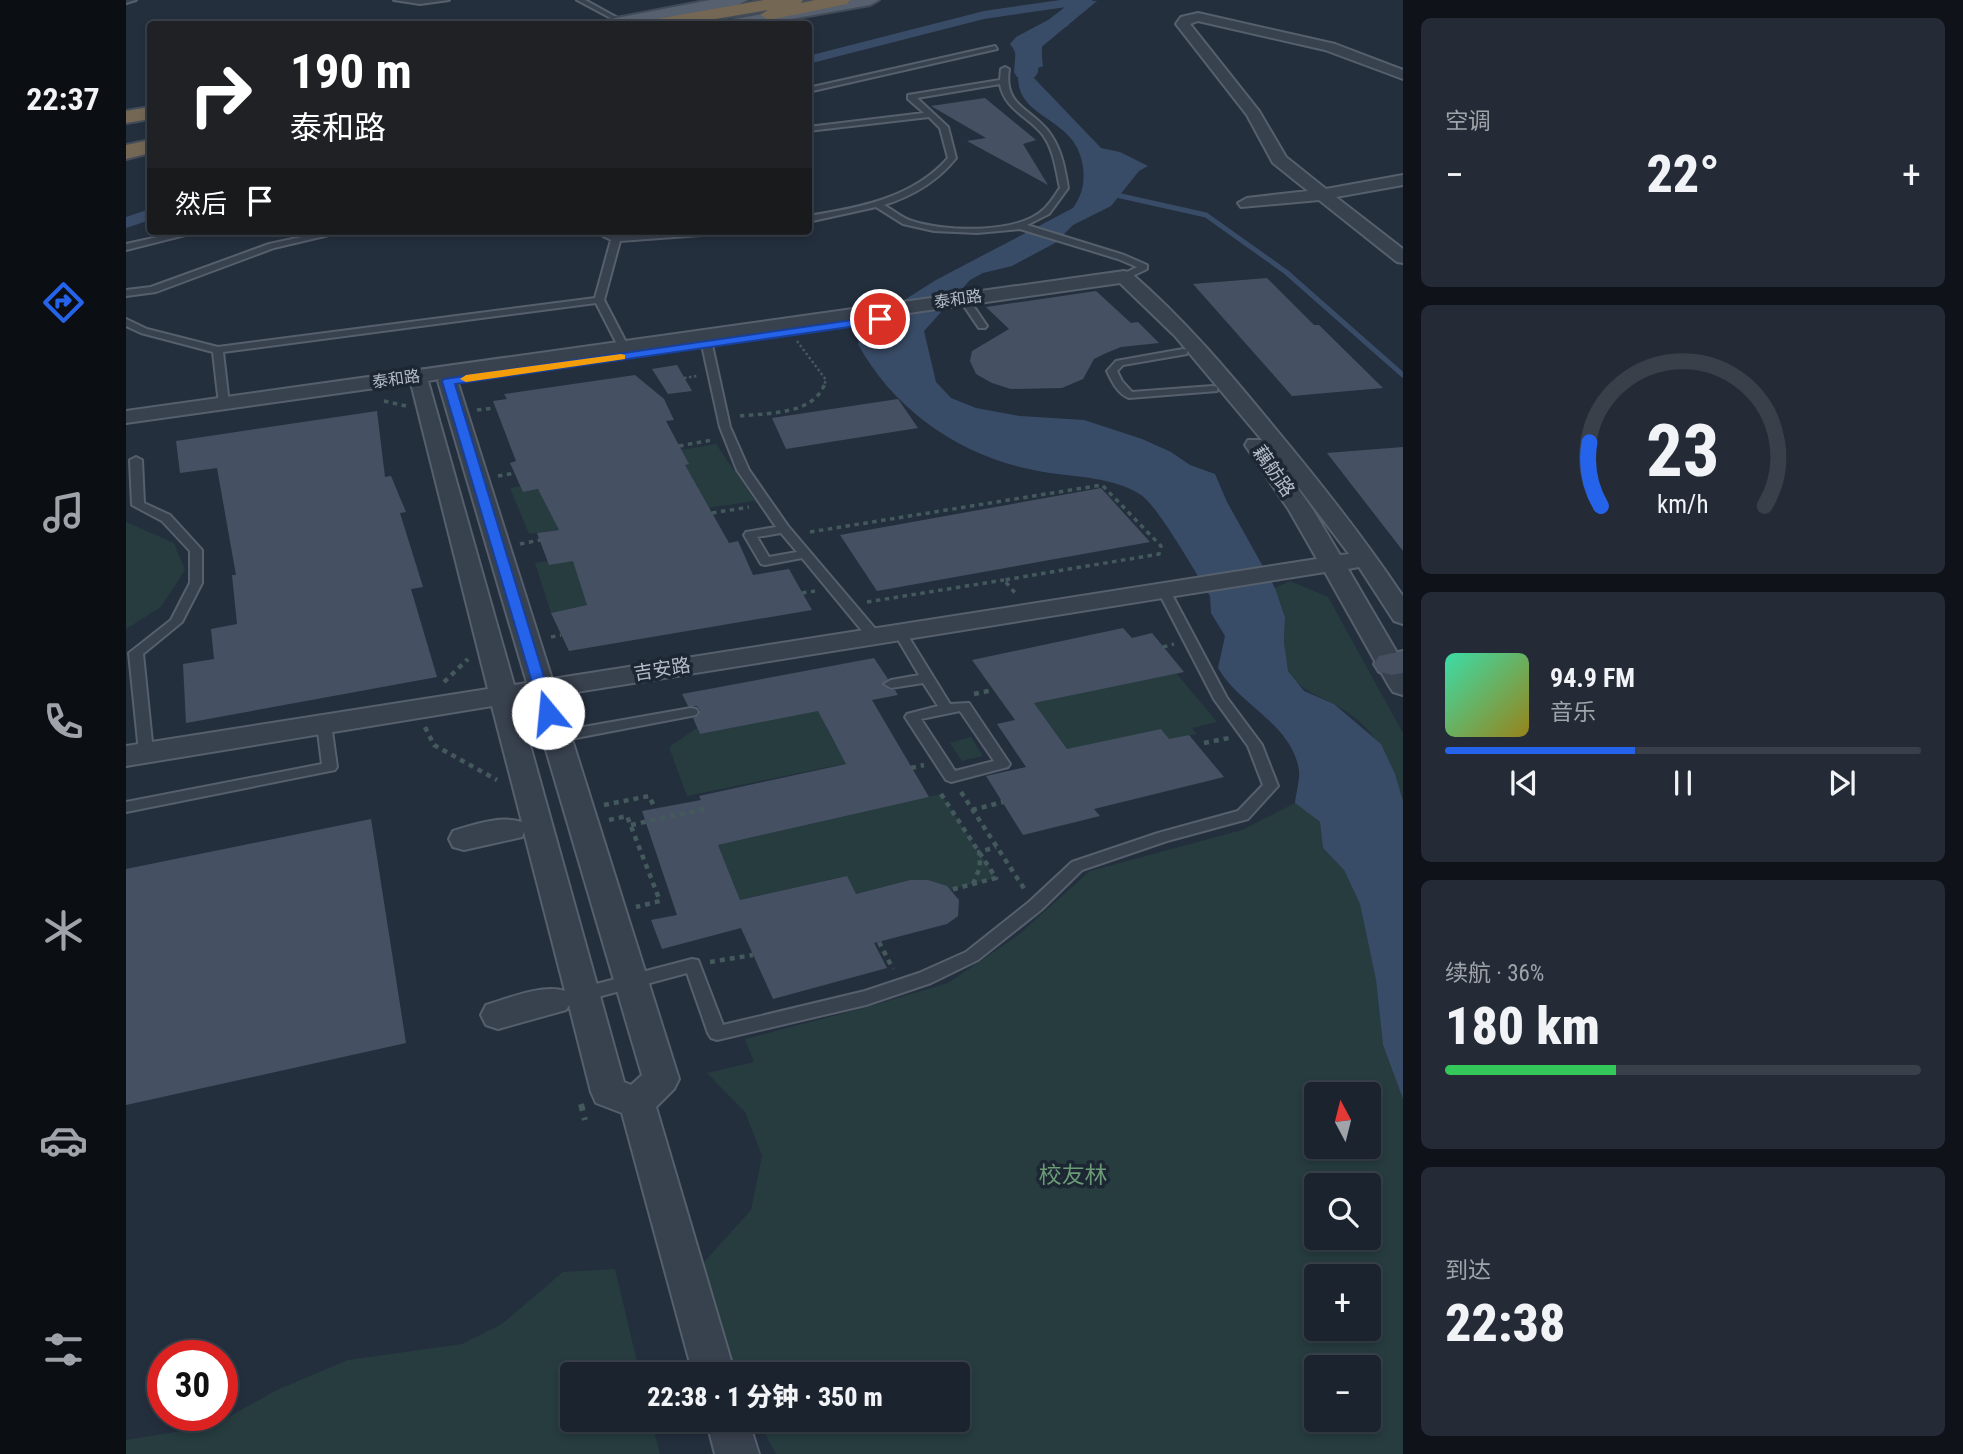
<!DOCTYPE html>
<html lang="zh">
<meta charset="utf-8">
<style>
:root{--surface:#1b232e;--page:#242b36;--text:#f1f3f6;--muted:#a0a4aa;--line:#39404a;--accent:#2563eb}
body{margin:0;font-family:"Roboto Condensed","Noto Sans SC",sans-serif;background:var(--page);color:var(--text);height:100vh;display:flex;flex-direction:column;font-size:26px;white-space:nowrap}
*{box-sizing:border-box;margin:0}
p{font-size:23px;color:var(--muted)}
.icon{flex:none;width:38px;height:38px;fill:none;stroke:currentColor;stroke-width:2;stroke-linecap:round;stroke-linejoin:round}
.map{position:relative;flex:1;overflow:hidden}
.sheet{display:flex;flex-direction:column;gap:18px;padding:18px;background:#0f1319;width:560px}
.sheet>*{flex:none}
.hud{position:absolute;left:21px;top:21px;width:665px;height:214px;border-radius:7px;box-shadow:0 4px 10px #0003,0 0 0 2px var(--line);background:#202124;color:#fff;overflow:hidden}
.needle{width:46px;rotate:353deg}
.buttons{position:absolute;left:1178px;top:1082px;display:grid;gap:14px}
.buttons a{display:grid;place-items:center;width:77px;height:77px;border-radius:7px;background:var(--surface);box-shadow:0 4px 10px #0003,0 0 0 2px var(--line);font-size:35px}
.speed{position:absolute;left:21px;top:1340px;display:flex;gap:14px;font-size:35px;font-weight:700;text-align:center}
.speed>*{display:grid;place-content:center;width:91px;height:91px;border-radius:50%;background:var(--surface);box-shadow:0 4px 10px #0003,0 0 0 2px var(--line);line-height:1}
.speed .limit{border:10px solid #d22;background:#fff;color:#111}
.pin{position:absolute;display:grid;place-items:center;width:60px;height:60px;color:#fff;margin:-30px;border:4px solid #fff;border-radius:50%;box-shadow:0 2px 7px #0007}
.me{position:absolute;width:77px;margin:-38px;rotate:343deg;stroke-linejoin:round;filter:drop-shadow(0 0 5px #0008)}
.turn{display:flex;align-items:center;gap:24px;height:147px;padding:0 28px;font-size:32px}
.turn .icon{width:91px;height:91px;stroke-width:2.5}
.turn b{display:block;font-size:49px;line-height:60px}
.then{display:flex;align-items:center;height:66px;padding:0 28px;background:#0003;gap:14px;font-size:26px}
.big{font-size:52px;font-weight:800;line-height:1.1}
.sheet .tile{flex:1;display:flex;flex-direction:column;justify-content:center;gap:10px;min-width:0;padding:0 24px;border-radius:10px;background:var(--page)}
.sheet .dial{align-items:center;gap:0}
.dial svg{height:182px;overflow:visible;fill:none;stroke:var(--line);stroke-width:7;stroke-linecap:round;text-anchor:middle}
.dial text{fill:var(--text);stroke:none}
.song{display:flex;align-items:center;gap:21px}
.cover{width:84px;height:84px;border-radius:10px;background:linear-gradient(135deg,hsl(160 70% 55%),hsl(50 70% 35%))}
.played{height:7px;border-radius:4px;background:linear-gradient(90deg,var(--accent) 40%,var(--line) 40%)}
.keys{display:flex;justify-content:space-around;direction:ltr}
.heat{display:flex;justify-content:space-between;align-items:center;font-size:38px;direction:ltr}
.charge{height:10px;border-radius:5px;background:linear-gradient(90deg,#34c759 36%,var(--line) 0)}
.trip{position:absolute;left:434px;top:1362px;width:410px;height:70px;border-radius:7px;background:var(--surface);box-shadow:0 4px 10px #0003,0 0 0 2px var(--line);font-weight:800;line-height:70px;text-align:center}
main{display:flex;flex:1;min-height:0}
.tabs{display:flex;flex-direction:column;width:126px;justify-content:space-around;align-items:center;background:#0b0e12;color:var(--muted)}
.tabs .icon{width:49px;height:49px}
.tabs .selected{color:var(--accent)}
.tabs b{font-size:32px;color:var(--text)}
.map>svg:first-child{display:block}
.green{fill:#263c3f;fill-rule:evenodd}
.water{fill:#394c67}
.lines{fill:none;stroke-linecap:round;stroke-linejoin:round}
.stream{stroke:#394c67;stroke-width:5}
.canal{fill:#394c67;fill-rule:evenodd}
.river{fill:#394c67;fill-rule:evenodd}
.building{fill:#455162}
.lane-casing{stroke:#565f6c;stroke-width:4}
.street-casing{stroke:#565f6c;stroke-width:4}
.secondary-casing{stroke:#565f6c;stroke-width:4}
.primary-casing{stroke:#414a57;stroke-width:4}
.highway-casing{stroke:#434c59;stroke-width:4}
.path-far3{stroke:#44595c;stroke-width:2.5;stroke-dasharray:2.5 2.5;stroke-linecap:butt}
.path-far2{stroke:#44595c;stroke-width:3.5;stroke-dasharray:4.5 4.5;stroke-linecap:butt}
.path-far1{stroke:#44595c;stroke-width:4.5;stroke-dasharray:5 5;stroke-linecap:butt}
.path{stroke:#44595c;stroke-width:6;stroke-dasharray:7 7;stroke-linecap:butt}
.lane{fill:#38414e;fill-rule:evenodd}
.street{fill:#38414e;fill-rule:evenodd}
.secondary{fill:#465061;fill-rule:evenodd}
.primary{fill:#56606e;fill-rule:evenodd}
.highway{fill:#746855;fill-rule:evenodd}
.route{fill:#2563eb;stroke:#184099;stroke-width:2}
.slow{fill:#f59e0b}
.labels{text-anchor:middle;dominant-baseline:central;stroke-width:7;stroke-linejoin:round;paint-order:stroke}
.far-street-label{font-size:16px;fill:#b4bcc9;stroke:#1d2633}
.street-label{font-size:19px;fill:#b4bcc9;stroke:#1d2633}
.near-park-label{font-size:23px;fill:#6b9a76;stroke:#1d2633}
</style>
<main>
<nav class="tabs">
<b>22:37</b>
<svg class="icon selected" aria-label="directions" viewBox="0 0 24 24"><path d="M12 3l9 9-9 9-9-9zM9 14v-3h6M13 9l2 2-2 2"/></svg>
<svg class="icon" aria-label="music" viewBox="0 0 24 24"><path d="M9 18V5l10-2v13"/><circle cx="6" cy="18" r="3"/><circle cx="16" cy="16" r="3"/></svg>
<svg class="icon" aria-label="phone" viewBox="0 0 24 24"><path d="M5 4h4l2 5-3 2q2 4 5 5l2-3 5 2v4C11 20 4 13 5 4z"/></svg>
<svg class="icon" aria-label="climate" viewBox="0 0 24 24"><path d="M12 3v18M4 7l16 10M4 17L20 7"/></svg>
<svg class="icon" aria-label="car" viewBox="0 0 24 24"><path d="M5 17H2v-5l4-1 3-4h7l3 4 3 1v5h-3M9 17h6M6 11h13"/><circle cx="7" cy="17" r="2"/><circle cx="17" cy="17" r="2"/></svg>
<svg class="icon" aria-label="filters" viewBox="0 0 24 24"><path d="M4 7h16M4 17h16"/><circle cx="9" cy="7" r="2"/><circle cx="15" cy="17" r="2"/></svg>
</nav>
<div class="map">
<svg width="1277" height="1454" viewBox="0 0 1277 1454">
<rect width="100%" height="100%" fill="#242f3e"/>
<!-- green -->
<path class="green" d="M590 444 629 501 403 534 384 488 395 486 397 492 562 464 555 450Z
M0 522 48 543 59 570 35 607 0 629Z
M566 540 459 597 461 605 425 613 409 563Z
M1164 581 1202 597 1277 733V801C1264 757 1249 726 1206 703 1189 694 1174 690 1163 672 1154 657 1160 635 1159 619 1158 609 1152 598 1149 588Z
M1050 673 1091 722 1066 728 1071 734 1043 739 941 749 908 703Z
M709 707 700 727 711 747 727 743 737 760 561 796 543 747 571 728 574 734Z
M845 737 857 756 836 761 824 743Z
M815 794 870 878 824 890 802 880H784L730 894 720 876 614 900 592 845Z
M1169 803 1194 822 1197 848 1218 870 1234 904 1250 980 1257 1045 1277 1099V1454H650L631 1419H831V1374H607L586 1318 578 1262 625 1210 636 1156 619 1112 581 1073 628 1062 619 1039 738 1008 822 983 891 936 964 871 1116 830ZM1190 1094H1242V1146H1190ZM1190 1185H1242V1237H1190ZM1190 1276H1242V1328H1190ZM1190 1367H1242V1419H1190Z
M489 1269 514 1374H446V1419H525L534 1454H0V1440L86 1426 153 1389 222 1360 336 1344 376 1324 437 1272Z"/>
<!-- water -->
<path class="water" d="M922 20 943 25C919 40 913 36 917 66L907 70V77L975 148 994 152 1022 166 1013 171 985 206 947 225 929 243 886 266 857 273 844 280 798 331 810 382 825 398 850 408 894 416 958 420 1016 439 1045 452 1064 465 1089 474 1101 502 1149 588 1159 617 1158 643 1162 671 1178 691 1208 704 1255 744 1269 774 1277 801V1099L1257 1045 1250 980 1234 904 1218 870 1197 848 1194 822 1169 803C1170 793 1174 780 1173 770 1166 724 1113 705 1092 668L1099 636 1085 613 1084 596C1071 575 1032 506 1015 495 988 477 949 477 918 472 841 460 769 413 732 344L737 326 810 280 947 208C956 195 959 184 957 167 952 122 904 120 894 90 889 74 896 58 884 44L890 37Z"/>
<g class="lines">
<!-- stream -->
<path class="stream" d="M986 194 1080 215 1160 272 1277 375"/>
<!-- canal -->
<path class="canal" d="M934 0H967L961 4 858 19 682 64V56L858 11Z
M24 209V220L0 228V217Z"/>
<!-- river -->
<path class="river" d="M948 0 971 1 913 49 912 72 909 77 900 79 891 77 888 72 890 47 894 42Z"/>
</g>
<!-- building -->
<path class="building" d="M859 98 910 140 897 144 922 185 841 141 860 138 805 106Z
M1141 278 1188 325H1193L1257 388 1166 396 1067 284Z
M970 291 1005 323 1012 322 1033 343 995 347 978 354 968 359 957 379 936 388 885 389 866 383 850 374 844 361 846 351 883 329 860 307Z
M551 365 566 391 542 394 526 369Z
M509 375 538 399 548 420 540 421 563 464 559 465 603 543 612 541 627 575 663 569 686 610 443 651 425 613 461 605 447 561 423 565 411 533 433 530 412 489 397 492 384 463 390 461 367 401 381 399 378 394Z
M772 399 792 428 660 449 646 418Z
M251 411 259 477 265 476 280 512 274 513 297 587 285 589 311 677 60 723 57 664 88 659 85 629 111 624 106 575H110L91 468 54 473 50 441Z
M1277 447V551L1201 453Z
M975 488 1024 542 751 591 714 535Z
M997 628 1006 638 1026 633 1058 672 908 703 941 749 1035 729 1043 739 1063 735 1098 777 968 809 974 816 897 835 860 776 900 767 871 724 889 720 846 660Z
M748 658 762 679 756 685 764 690H769L772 695 746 700 803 797 592 845 614 900 721 876 730 894 784 880H802L821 886 833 900 832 916 821 924 748 943 761 968 647 999 615 928 536 949 525 920 551 915 516 811 575 800 573 796 720 764 692 711 574 734 567 718 572 716 574 711 571 706H562L556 694Z
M245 819 280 1043 0 1105V869Z"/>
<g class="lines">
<!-- lane casing -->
<g class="lane-casing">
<path id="lane" d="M0 0H10L0 3Z
M268 0H323L294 4Z
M451 0H459L499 22 494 23Z
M869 46 871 49 682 92V88Z
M879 67 883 69C877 108 907 108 925 135 936 151 939 170 942 188L923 214 901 225 998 255 1021 265V269L998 280 993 277 995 275 1011 267 992 259 894 229 851 233 808 231 777 224 750 207 682 222V216C733 208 787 198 822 158L814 128 803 117 682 131V127L798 113 782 99V95L874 80 875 69ZM874 84C878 109 903 117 917 135 928 150 930 170 934 188 929 195 924 204 917 210 891 234 818 232 786 221 776 218 767 210 758 205 786 196 811 182 830 158L822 127 791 98Z
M59 231H75L0 250V244Z
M204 231H220L148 248 30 292 0 296V290L25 287 143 244Z
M429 231H439L435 234Z
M467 231H479L491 236 556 231H593L589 234 494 241 478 300 502 346 497 349 492 346 470 303 97 352 103 404 98 407 93 404 87 352 15 333 0 326V319L21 329 92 347 469 298 485 240Z
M840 304H846L861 326 859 328H853L838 306Z
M581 342 586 345 604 427 623 470 662 526 752 632 754 635 752 638H742L676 558 639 565 635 564 618 535 620 532 650 527 611 470 594 427 576 345ZM655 533 671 552 643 557 631 537Z
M1057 349 1061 350V354L997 365 991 371 996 381 1006 392 1087 386 1091 387V391L1003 398C992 394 986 382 981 371L990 361Z
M10 457 16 460 18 503 44 515 76 550V583L56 622 17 654 27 752 20 757 13 752 3 653 45 620 64 583V551L36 521 6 505 4 460Z
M1037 585 1043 589 1101 698 1136 745 1152 786 1122 819 1041 841 956 870 915 910 852 960 805 983 740 1005 591 1040 585 1038 582 1033 561 973 457 1001 451 999 449 994 451 989 566 959 572 960 574 965 597 1025 739 991 793 973 840 952 903 902 946 862 1032 833 1112 811 1137 785 1122 746 1088 699 1031 589Z
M773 627 779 631 824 704 843 703 884 764 882 767 825 782 820 780 779 717 781 714 812 706 797 683 765 688 758 684 765 680 793 675 767 631ZM834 711 868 761 829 771 795 719Z
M565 708 570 709 572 712 570 715 429 742 422 737 429 732Z
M198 719 205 724 211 767 209 770 0 812V802L196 764 191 724Z"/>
</g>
<!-- street casing -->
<g class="street-casing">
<path id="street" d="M1072 13 1209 44 1277 70V79L1199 50 1072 21 1064 24 1133 111 1160 157 1200 189 1277 175V185L1210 197 1277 249V263L1271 262 1193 200 1115 207 1112 203 1121 198 1182 191 1147 163 1121 115 1050 24 1055 17Z
M998 271 1005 273C1058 319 1102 371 1147 426 1192 480 1235 534 1274 592L1277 596V624L1268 621 1233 567 1222 569 1277 663V695L1267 692 1263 686 1199 572 432 695 553 1079 548 1089 530 1107 609 1374H567L496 1113 470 1103 465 1092 443 1005 440 1010 372 1029 360 1025 355 1015 360 1005C383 998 417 984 439 991L398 832 396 837 338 850 327 847 323 839 327 831C347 825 376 815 396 822L366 706 0 766V746L362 689 285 383 0 423V411ZM994 283 1049 336 1136 440H1122L1119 445 1163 510 1191 559 426 679 330 377ZM313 379 312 381 401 683 388 685 302 381ZM1149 456 1223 554 1214 555 1187 510ZM405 699 516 1075 505 1085 498 1082 392 702Z
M580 1419H622L633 1454H589Z"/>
</g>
<!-- secondary casing -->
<g class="secondary-casing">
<path id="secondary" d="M1277 651V673L1266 675 1253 672 1248 664 1253 656Z"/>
</g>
<!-- primary casing -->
<g class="primary-casing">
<path id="primary" d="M584 0H621L612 5 511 24H476L485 19Z
M714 0H753L744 5 637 24H600L609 19Z"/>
</g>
<!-- highway casing -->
<g class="highway-casing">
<path id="highway" d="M638 0H677L675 3 689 0H724L721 4 643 20 634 15 642 10 559 24H522L531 19Z
M24 107V119L0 123V111Z
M24 140V153L0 159V145Z"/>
</g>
<!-- path-far3 -->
<path class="path-far3" d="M671 341 700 380 698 385
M558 378 571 376"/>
<!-- path-far2 -->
<path class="path-far2" d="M258 401 280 406
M351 410 369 408
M614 416C642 413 688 415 699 383
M553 446 586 440
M372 476 389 473
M586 513 623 507
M684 532 976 485 1035 546 1033 554 878 580 890 594
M394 544 414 540
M676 593 689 591
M741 602 878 580
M425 637 435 635
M1037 647 1048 644"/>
<!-- path-far1 -->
<path class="path-far1" d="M318 682 342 659
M848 694 867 690
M299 727 308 745 371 780
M1078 743 1103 738
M785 768 798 765
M835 792 899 890
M815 794 870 878 824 890
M478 805 523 796 529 808
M846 810 877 802
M483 820 501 816 534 901 510 907
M505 825 578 809
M847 884 854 867 853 852 870 847
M753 942 767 969
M584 962 627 955"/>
<!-- path -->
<path class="path" d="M455 1104 459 1120"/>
<!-- lane -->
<use href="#lane" class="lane"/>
<!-- street -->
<use href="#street" class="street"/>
<!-- secondary -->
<use href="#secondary" class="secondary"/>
<!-- primary -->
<use href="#primary" class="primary"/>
<!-- highway -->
<use href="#highway" class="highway"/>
</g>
<!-- route -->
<path class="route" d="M754 316 760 319 758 322 329 384 429 713 422 718 416 716 316 381 318 379Z"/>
<!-- slow -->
<path class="slow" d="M495 354 499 355V359L340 382 334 379 340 375Z"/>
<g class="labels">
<!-- far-street labels -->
<g class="far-street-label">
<text transform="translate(832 299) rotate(-8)">泰和路</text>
<text transform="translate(270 379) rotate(-8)">泰和路</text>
</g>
<!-- street labels -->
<g class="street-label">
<text transform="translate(1148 471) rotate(55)">藕舫路</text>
<text transform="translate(536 669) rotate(-9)">吉安路</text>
</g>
<!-- near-park labels -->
<g class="near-park-label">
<text x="947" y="1175">校友林</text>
</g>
</g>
</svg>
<div class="buttons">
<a><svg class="needle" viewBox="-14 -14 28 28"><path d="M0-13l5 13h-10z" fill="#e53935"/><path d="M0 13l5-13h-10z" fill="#a0a4aa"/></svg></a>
<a><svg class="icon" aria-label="search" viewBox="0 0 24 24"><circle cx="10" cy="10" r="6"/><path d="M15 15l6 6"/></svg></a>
<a>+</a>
<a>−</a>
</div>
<div class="speed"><div class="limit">30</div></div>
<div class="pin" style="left:754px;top:319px;background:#d93025"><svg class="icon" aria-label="arrive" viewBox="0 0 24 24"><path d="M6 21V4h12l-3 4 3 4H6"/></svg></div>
<svg class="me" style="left:422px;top:713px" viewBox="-20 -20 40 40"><circle r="19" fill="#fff"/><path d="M0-13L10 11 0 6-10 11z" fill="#2563eb"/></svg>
<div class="trip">22:38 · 1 分钟 · 350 m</div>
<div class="hud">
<div class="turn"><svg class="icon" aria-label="right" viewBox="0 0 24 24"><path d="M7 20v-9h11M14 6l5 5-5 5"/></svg><div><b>190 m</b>泰和路</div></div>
<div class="then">然后<svg class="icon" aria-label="arrive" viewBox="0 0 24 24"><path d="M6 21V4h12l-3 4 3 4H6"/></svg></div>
</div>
</div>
<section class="sheet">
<div class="tile"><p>空调</p>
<div class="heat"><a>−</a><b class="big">22°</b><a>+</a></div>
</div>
<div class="tile dial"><svg viewBox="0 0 100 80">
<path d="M14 69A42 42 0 1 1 86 69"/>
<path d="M14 69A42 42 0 0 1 9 41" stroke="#2563eb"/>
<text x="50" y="56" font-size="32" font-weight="700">23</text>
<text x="50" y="72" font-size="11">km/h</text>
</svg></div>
<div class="tile">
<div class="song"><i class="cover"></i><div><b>94.9 FM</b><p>音乐</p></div></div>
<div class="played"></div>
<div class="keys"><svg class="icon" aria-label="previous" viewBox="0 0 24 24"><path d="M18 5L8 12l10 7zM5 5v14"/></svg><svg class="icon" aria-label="pause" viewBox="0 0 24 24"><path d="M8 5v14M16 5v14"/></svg><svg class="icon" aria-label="next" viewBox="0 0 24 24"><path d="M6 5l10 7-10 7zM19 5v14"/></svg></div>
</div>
<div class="tile"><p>续航 · 36%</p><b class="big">180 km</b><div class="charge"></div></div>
<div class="tile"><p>到达</p><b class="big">22:38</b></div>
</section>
</main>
